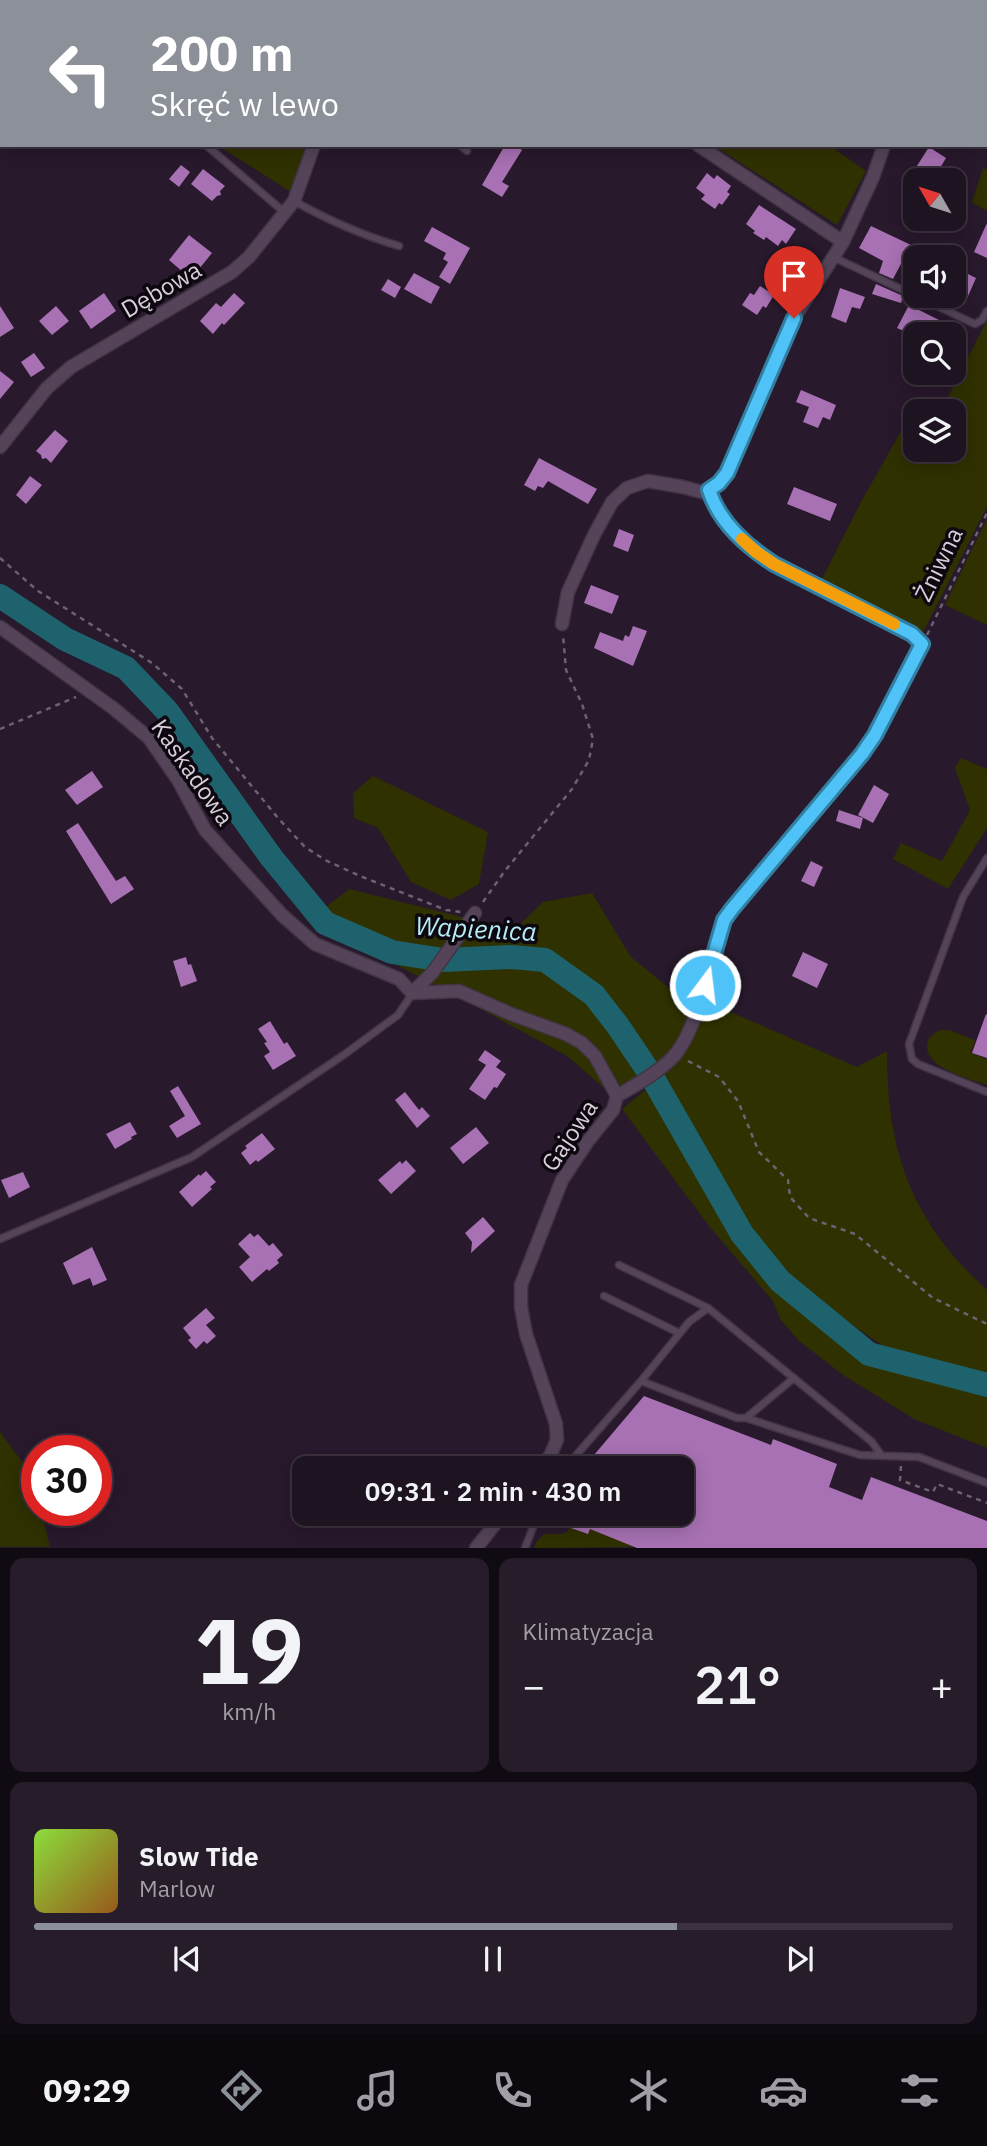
<!DOCTYPE html>
<html lang="pl">
<meta charset="utf-8">
<style>
:root{--surface:#1e1321;--page:#261c2a;--text:#f1f3f6;--muted:#a19ea5;--line:#3c323f;--accent:#8c9099}
body{margin:0;font-family:"IBM Plex Sans",sans-serif;background:var(--page);color:var(--text);height:100vh;display:flex;flex-direction:column;font-size:26px;white-space:nowrap}
*{box-sizing:border-box;margin:0}
p{font-size:23px;color:var(--muted)}
.icon{flex:none;width:38px;height:38px;fill:none;stroke:currentColor;stroke-width:2;stroke-linecap:round;stroke-linejoin:round}
.map{position:relative;height:1548px;overflow:hidden}
.details{display:flex;flex-direction:column;gap:10px;padding:10px;background:#100a12;flex:1}
.details>*{flex:none}
.guide{position:absolute;left:0px;top:0px;width:987px;height:147px;box-shadow:0 4px 18px #0003,0 0 0 2px var(--line);background:#8c9099;color:#fff;overflow:hidden}
.needle{width:46px;rotate:309deg}
.buttons{position:absolute;left:903px;top:168px;display:grid;gap:14px}
.buttons a{display:grid;place-items:center;width:63px;height:63px;border-radius:14px;background:var(--surface);box-shadow:0 4px 18px #0003,0 0 0 2px var(--line);font-size:35px}
.speed{position:absolute;left:21px;top:1435px;display:flex;gap:14px;font-size:35px;font-weight:700;text-align:center}
.speed>*{display:grid;place-content:center;width:91px;height:91px;border-radius:50%;background:var(--surface);box-shadow:0 4px 18px #0003,0 0 0 2px var(--line);line-height:1}
.speed .limit{border:10px solid #d22;background:#fff;color:#111}
.pin{position:absolute;display:grid;place-items:center;width:60px;height:60px;color:#fff;margin:-72px -30px;border-radius:50% 50% 50% 0;rotate:-45deg;box-shadow:0 0 7px #0007}
.pin .icon{rotate:45deg}
.me{position:absolute;width:77px;margin:-38px;rotate:15deg;stroke-linejoin:round;filter:drop-shadow(0 0 5px #0008)}
.turn{display:flex;align-items:center;gap:24px;height:147px;padding:0 35px;font-size:32px}
.turn .icon{width:91px;height:91px;stroke-width:2.5}
.turn b{display:block;font-size:49px;line-height:60px}
.big{font-size:52px;font-weight:600;line-height:1.1}
.details .widget{flex:1;display:flex;flex-direction:column;justify-content:center;gap:10px;min-width:0;padding:0 24px;border-radius:14px;background:var(--page)}
.details .dial{align-items:center;gap:0}
.dial b{font-size:91px;line-height:1}
.song{display:flex;align-items:center;gap:21px}
.cover{width:84px;height:84px;border-radius:10px;background:linear-gradient(135deg,hsl(90 70% 55%),hsl(30 70% 35%))}
.played{height:7px;border-radius:4px;background:linear-gradient(90deg,var(--accent) 70%,var(--line) 70%)}
.keys{display:flex;justify-content:space-around;direction:ltr}
.heat{display:flex;justify-content:space-between;align-items:center;font-size:38px;direction:ltr}
.details .tiles{flex:1;display:grid;gap:10px;grid-template-columns:1fr 1fr}
.widget:last-child{grid-column:span 2}
.trip{position:absolute;left:292px;top:1456px;width:402px;height:70px;border-radius:14px;background:var(--surface);box-shadow:0 4px 18px #0003,0 0 0 2px var(--line);font-weight:600;line-height:70px;text-align:center}
.tab-bar{display:flex;height:112px;justify-content:space-around;align-items:center;background:#0c080d;color:var(--muted)}
.tab-bar .icon{width:49px;height:49px}
.tab-bar .selected{color:var(--accent)}
.tab-bar b{font-size:32px;color:var(--text)}
.map>svg:first-child{display:block}
.green{fill:#2f3100}
.lines{fill:none;stroke-linecap:round;stroke-linejoin:round}
.river{stroke:#1d626c;stroke-width:24}
.building{fill:#a771b3}
.lane-casing{stroke:#413444;stroke-width:9}
.street-casing{stroke:#413444;stroke-width:15}
.path{stroke:#6e6171;stroke-width:2.5;stroke-dasharray:5 5;stroke-linecap:butt}
.lane{stroke:#554459;stroke-width:6}
.street{stroke:#554459;stroke-width:12}
.route-casing{stroke:#337fa1;stroke-width:18}
.route{stroke:#4fc3f7;stroke-width:12}
.slow{stroke:#f59e0b;stroke-width:12}
.labels{text-anchor:middle;dominant-baseline:central;stroke-width:7;stroke-linejoin:round;paint-order:stroke}
.street-label{font-size:24px;fill:#d8ceda;stroke:#0d070f}
.water-label{font-size:26px;font-style:italic;fill:#b6edf7;stroke:#0d070f}
</style>
<div class="map">
<svg width="987" height="1548" viewBox="0 0 987 1548">
<rect width="100%" height="100%" fill="#28192c"/>
<!-- green -->
<path class="green" d="M64 0H366L365 2H65Z
M217 145H311L294 194Z
M713 145H829L866 171 837 225Z
M983 168 987 170V211L972 202Z
M987 320V507L922 634 822 579 862 500 908 419 915 423V450H954V411H941Z
M987 519V625L945 605Z
M961 758 987 769V828L948 889 893 859 901 843 942 861 970 810 955 768Z
M373 776 488 832 479 884 451 900 411 882 378 828 354 818 353 793Z
M349 889 514 930 543 902 592 893 631 957 668 987 698 997 674 1052 658 1067 611 1094 567 1056 457 996 309 920Z
M703 1000 857 1067 887 1051C887 1152 911 1221 987 1290V1377L925 1363 882 1345 834 1313 793 1278 754 1237 661 1071Z
M941 1030H949L975 1040 971 1053 987 1059V1085C971 1079 926 1069 927 1046 927 1038 933 1033 941 1030Z
M649 1087 732 1235 770 1284 832 1338 867 1362 911 1377 987 1394V1448L914 1419 843 1375 798 1340 781 1320 772 1300 709 1226 622 1109Z
M0 1432 34 1478 37 1491V1510H41L50 1547H0Z
M570 1527 588 1534 590 1529 637 1547 534 1548 537 1541 544 1534C554 1533 565 1538 570 1527Z"/>
<g class="lines">
<!-- river -->
<path class="river" d="M0 596 65 639 126 668 167 711 271 857 325 923 392 952 443 960 512 957 545 960 594 995 618 1026 651 1075 742 1234 780 1281 869 1354 987 1385"/>
</g>
<!-- building -->
<path class="building" d="M505 145H514L522 150 502 182 509 186 502 197 482 185Z
M929 147 946 158 933 180H908Z
M181 165 190 172 179 187 169 179Z
M203 169 225 186 220 191 221 195 217 196 212 201 191 184Z
M707 173 714 179 717 175 731 186 727 192 730 194 722 205 719 203 715 209 701 199 705 195 696 188Z
M759 205 796 229 786 244 782 240 778 246 766 237 764 240 753 233 755 231 746 224Z
M987 223V258L974 252Z
M871 226 911 245 893 279 879 273 883 261 859 248Z
M432 227 470 248 450 284 439 277 448 262 443 259 446 253 424 241Z
M189 235 212 253 191 279 169 260Z
M954 267 976 278 965 303 954 298Z
M414 273 440 287 431 304 404 289Z
M388 279 401 287 395 298 381 290Z
M876 284 903 296 901 303 872 294Z
M760 286 774 295 766 308 763 306 757 315 742 305 750 293 754 295Z
M840 288 865 297 860 309 852 307 846 323 831 317Z
M104 293 116 311 91 329 79 311Z
M234 293 245 303 224 325 222 323 213 334 200 321 216 303 221 307Z
M909 305 951 326 947 334H910L897 328Z
M0 306 14 328 0 337Z
M56 306 69 321 52 335 39 321Z
M34 353 45 368 31 377 21 362Z
M0 371 14 382 0 399Z
M801 390 836 405 830 420 823 417 818 428 803 422 809 407 796 402Z
M55 430 68 441 51 463 46 458 42 459 41 455 36 451Z
M539 458 597 489 588 504 548 481 543 488 538 486 535 491 524 485Z
M30 476 42 485 26 504 16 495Z
M794 487 837 504 830 521 787 504Z
M619 529 634 535 628 552 613 546Z
M591 585 619 596 612 614 584 603Z
M633 626 647 631 633 666 594 648 600 632 623 641 625 635 629 637Z
M92 771 103 787 77 805 65 790Z
M874 785 889 794 873 823 858 815Z
M839 810 863 818 860 829 836 821Z
M78 823 116 881 125 876 134 889 111 904 66 831Z
M811 861 823 867 814 887 801 881Z
M803 952 828 964 817 988 792 976Z
M186 957 188 965 191 964 197 981 181 987 173 961Z
M986 1014 987 1015V1058L972 1053Z
M270 1021 284 1044 287 1042 296 1056 273 1070 264 1056 270 1052 264 1043 267 1042 258 1029Z
M485 1050 501 1061 496 1067 506 1074 497 1088 494 1087 485 1100 469 1089 486 1065 478 1060Z
M178 1086 201 1124 177 1138 169 1126 185 1116 170 1091Z
M405 1092 419 1110 422 1107 430 1116 417 1128 395 1100Z
M130 1122 137 1134 131 1137 132 1139 115 1149 106 1134Z
M476 1127 489 1143 463 1164 450 1148Z
M262 1133 275 1149 258 1162 256 1160 250 1165 241 1153 247 1148 245 1146Z
M406 1160 416 1171 391 1194 378 1180 400 1161 402 1164Z
M206 1171 216 1182 210 1187 212 1189 192 1207 179 1192 199 1174 200 1176Z
M23 1172 30 1187 9 1198 1 1180Z
M483 1217 495 1231 471 1253 472 1242 465 1233Z
M250 1233 254 1237 258 1234 269 1246 273 1243 283 1255 277 1260 279 1263 269 1271 267 1269 252 1282 239 1267 250 1257 238 1244Z
M92 1247 107 1280 93 1286 90 1278 73 1285 63 1263Z
M206 1308 215 1318 206 1325 216 1336 207 1344 204 1341 196 1349 188 1340 191 1338 183 1328Z
M644 1396 771 1445 773 1439 837 1464 829 1487 862 1500 871 1477 987 1521V1548H637L590 1529 588 1534 568 1527 573 1514H682V1468H583Z"/>
<g class="lines">
<!-- lane casing -->
<g class="lane-casing">
<path id="lane" d="M503 0 505 2
M206 145 284 212
M460 145 467 151
M294 201C328 220 361 235 399 246
M833 257 975 324 982 320 987 311
M709 490C719 522 746 546 774 564L912 634 922 644 875 735 862 754 725 919
M987 858 963 897 909 1044 912 1059 918 1064 987 1092
M0 1239 192 1157 345 1054 398 1015 412 994
M619 1265 708 1308 872 1442 881 1455
M604 1296 679 1333
M641 1381 737 1418H746L794 1378
M746 1418 860 1455 919 1457 987 1483
M565 1468 641 1381 689 1322 708 1308
M525 1548 538 1514"/>
</g>
<!-- street casing -->
<g class="street-casing">
<path id="street" d="M848 0 850 2
M466 2 469 0
M698 145 843 242
M0 447 47 388 71 367 232 272 249 257 294 201 314 145
M562 624 568 592 594 535 612 502 627 488 648 481 683 487 702 492 719 483 728 473 794 318 843 242 873 177 884 145
M0 627 113 708 149 738 178 780 205 830 282 915 315 944 399 979 412 993
M412 993 459 991 511 1014 566 1034 582 1043 595 1056 617 1096 613 1110 588 1141 562 1180 521 1285V1307L526 1334 556 1424 557 1440 550 1456 540 1468
M412 993 433 972 475 913
M617 1096C637 1084 658 1073 674 1056 699 1027 711 958 725 920
M476 1548 503 1514"/>
</g>
<!-- path -->
<path class="path" d="M0 558 38 591 152 663 182 689 212 738 278 818 305 847 325 860 360 876 446 910 461 912
M927 635 987 513
M0 729 76 697
M483 902 504 872 572 789 589 760 593 739 582 704 566 670 563 635
M688 1061 719 1077 738 1101 759 1152 788 1180 790 1197 809 1218 855 1234 933 1298 987 1324
M901 1466 900 1480 933 1492 937 1484 987 1503"/>
<!-- lane -->
<use href="#lane" class="lane"/>
<!-- street -->
<use href="#street" class="street"/>
</g>
<g class="lines">
<!-- route casing -->
<g class="route-casing">
<path id="route" d="M705 985 724 920 732 909 862 754 875 735 922 644 912 634 774 564C746 546 719 522 709 490L719 483 727 473 794 318"/>
</g>
<!-- route -->
<use href="#route" class="route"/>
<!-- slow -->
<path class="slow" d="M742 539 756 552 774 564 894 624"/>
</g>
<g class="labels">
<!-- street labels -->
<g class="street-label">
<text transform="translate(161 289) rotate(-30)">Dębowa</text>
<text transform="translate(938 564) rotate(-64)">Żniwna</text>
<text transform="translate(193 772) rotate(55)">Kaskadowa</text>
<text transform="translate(569 1135) rotate(-56)">Gajowa</text>
</g>
<!-- water labels -->
<g class="water-label">
<text transform="translate(476 928) rotate(3)">Wapienica</text>
</g>
</g>
</svg>
<div class="buttons">
<a><svg class="needle" viewBox="-14 -14 28 28"><path d="M0-13l5 13h-10z" fill="#e53935"/><path d="M0 13l5-13h-10z" fill="#a19ea5"/></svg></a>
<a><svg class="icon" aria-label="sound" viewBox="0 0 24 24"><path d="M4 9h4l5-4v14l-5-4H4zM17 9q2 3 0 6"/></svg></a>
<a><svg class="icon" aria-label="search" viewBox="0 0 24 24"><circle cx="10" cy="10" r="6"/><path d="M15 15l6 6"/></svg></a>
<a><svg class="icon" aria-label="layers" viewBox="0 0 24 24"><path d="M12 4l9 5-9 5-9-5zM3 14l9 5 9-5"/></svg></a>
</div>
<div class="speed"><div class="limit">30</div></div>
<div class="pin" style="left:794px;top:318px;background:#d93025"><svg class="icon" aria-label="arrive" viewBox="0 0 24 24"><path d="M6 21V4h12l-3 4 3 4H6"/></svg></div>
<svg class="me" style="left:705px;top:985px" viewBox="-20 -20 40 40"><circle r="17" fill="#4fc3f7" stroke="#fff" stroke-width="3"/><path d="M0-11L8 9 0 5-8 9z" fill="#fff"/></svg>
<div class="trip">09:31 · 2 min · 430 m</div>
<div class="guide">
<div class="turn"><svg class="icon" aria-label="left" viewBox="0 0 24 24"><path d="M17 20v-9H6M10 6l-5 5 5 5"/></svg><div><b>200 m</b>Skręć w lewo</div></div>
</div>
</div>
<section class="details">
<div class="tiles">
<div class="widget dial"><b>19</b><p>km/h</p></div>
<div class="widget"><p>Klimatyzacja</p>
<div class="heat"><a>−</a><b class="big">21°</b><a>+</a></div>
</div>
<div class="widget">
<div class="song"><i class="cover"></i><div><b>Slow Tide</b><p>Marlow</p></div></div>
<div class="played"></div>
<div class="keys"><svg class="icon" aria-label="previous" viewBox="0 0 24 24"><path d="M18 5L8 12l10 7zM5 5v14"/></svg><svg class="icon" aria-label="pause" viewBox="0 0 24 24"><path d="M8 5v14M16 5v14"/></svg><svg class="icon" aria-label="next" viewBox="0 0 24 24"><path d="M6 5l10 7-10 7zM19 5v14"/></svg></div>
</div>
</div>
</section>
<nav class="tab-bar">
<b>09:29</b>
<svg class="icon selected" aria-label="directions" viewBox="0 0 24 24"><path d="M12 3l9 9-9 9-9-9zM9 14v-3h6M13 9l2 2-2 2"/></svg>
<svg class="icon" aria-label="music" viewBox="0 0 24 24"><path d="M9 18V5l10-2v13"/><circle cx="6" cy="18" r="3"/><circle cx="16" cy="16" r="3"/></svg>
<svg class="icon" aria-label="phone" viewBox="0 0 24 24"><path d="M5 4h4l2 5-3 2q2 4 5 5l2-3 5 2v4C11 20 4 13 5 4z"/></svg>
<svg class="icon" aria-label="climate" viewBox="0 0 24 24"><path d="M12 3v18M4 7l16 10M4 17L20 7"/></svg>
<svg class="icon" aria-label="car" viewBox="0 0 24 24"><path d="M5 17H2v-5l4-1 3-4h7l3 4 3 1v5h-3M9 17h6M6 11h13"/><circle cx="7" cy="17" r="2"/><circle cx="17" cy="17" r="2"/></svg>
<svg class="icon" aria-label="filters" viewBox="0 0 24 24"><path d="M4 7h16M4 17h16"/><circle cx="9" cy="7" r="2"/><circle cx="15" cy="17" r="2"/></svg>
</nav>
